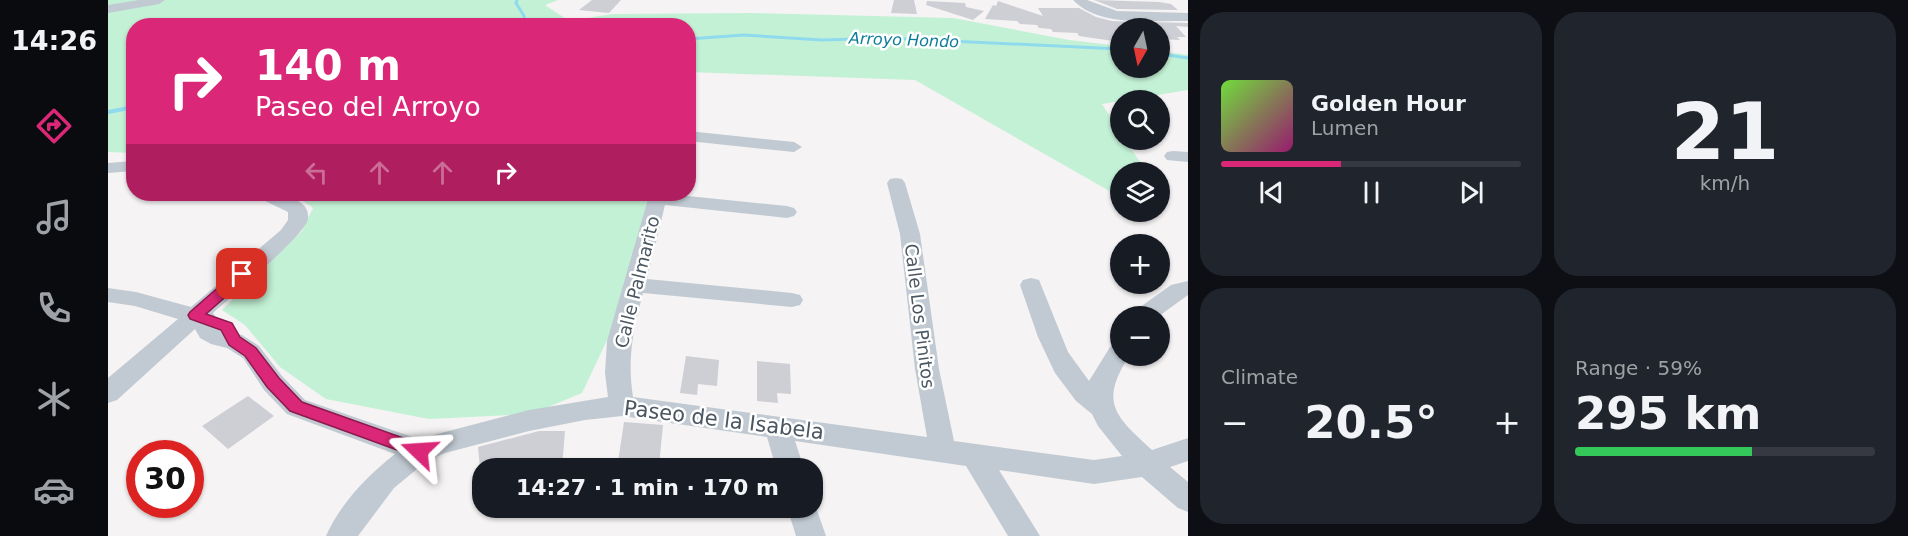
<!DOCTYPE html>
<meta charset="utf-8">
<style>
:root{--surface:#171b24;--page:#20242c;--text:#f1f3f6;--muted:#9ea1a6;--line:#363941;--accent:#db2777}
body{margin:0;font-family:"DejaVu Sans",sans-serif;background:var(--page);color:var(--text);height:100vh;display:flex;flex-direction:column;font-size:22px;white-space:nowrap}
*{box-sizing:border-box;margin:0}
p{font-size:20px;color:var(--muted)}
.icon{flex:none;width:33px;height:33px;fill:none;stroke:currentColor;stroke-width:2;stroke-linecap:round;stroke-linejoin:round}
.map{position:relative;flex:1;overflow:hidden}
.sheet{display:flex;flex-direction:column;gap:12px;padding:12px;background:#0d0f14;width:720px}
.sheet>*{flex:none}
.banner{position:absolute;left:18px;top:18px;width:570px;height:183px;border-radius:24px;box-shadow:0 2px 4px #0004;background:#db2777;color:#fff;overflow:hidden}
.needle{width:39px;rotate:189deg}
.fabs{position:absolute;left:1002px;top:18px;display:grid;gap:12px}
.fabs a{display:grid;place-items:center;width:60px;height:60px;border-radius:50%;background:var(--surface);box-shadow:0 2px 4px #0004;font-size:30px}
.speed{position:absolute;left:18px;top:440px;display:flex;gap:12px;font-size:30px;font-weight:700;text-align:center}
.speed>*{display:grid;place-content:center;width:78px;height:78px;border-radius:50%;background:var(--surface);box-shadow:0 2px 4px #0004;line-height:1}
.speed .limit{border:9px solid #d22;background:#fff;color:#111}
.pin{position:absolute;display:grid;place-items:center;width:51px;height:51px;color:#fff;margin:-26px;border-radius:12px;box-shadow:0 3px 9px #0006}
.me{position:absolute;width:66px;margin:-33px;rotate:290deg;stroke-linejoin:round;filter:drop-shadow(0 0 4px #0008)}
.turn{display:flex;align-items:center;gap:21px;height:126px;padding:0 30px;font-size:27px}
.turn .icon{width:78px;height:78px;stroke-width:2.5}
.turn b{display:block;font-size:42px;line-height:51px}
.lanes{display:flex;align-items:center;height:57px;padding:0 30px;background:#0003;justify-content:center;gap:30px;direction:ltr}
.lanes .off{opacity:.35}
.big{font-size:45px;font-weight:700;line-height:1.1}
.sheet .card{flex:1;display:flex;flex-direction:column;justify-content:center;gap:9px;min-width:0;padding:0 21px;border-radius:24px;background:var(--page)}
.sheet .dial{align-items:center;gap:0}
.dial b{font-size:78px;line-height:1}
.song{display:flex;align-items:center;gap:18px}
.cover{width:72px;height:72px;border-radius:9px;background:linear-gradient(135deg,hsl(100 70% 55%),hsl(320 70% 35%))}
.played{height:6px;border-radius:3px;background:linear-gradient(90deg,var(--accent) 40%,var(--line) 40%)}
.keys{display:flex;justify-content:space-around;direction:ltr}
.heat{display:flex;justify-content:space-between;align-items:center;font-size:33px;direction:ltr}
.charge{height:9px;border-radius:4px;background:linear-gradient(90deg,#34c759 59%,var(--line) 0)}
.sheet .tiles{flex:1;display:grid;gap:12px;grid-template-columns:repeat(2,1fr)}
.trip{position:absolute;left:364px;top:458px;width:351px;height:60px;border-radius:24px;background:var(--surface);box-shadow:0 2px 4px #0004;font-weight:700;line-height:60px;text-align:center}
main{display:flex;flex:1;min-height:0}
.menu{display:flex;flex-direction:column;width:108px;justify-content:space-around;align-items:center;background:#090b0e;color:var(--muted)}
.menu .icon{width:42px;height:42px}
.menu .selected{color:var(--accent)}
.menu b{font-size:27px;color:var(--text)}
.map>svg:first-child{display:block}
.green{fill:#c3f1d5}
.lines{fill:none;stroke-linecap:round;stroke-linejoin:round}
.stream-far1{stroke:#90daee;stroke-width:3}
.stream{stroke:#90daee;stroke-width:4}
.building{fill:#cdcfd5}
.minor{fill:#c1cad2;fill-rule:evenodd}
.route{fill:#db2777;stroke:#8e194d;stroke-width:1.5}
.labels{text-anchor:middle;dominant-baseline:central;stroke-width:5;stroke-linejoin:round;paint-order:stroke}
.far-water-label{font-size:16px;font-style:italic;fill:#0c7c9b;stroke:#fff}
.street-label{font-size:18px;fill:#4a5661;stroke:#fff}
.near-street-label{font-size:21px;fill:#4a5661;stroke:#fff}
</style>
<main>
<nav class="menu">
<b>14:26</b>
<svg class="icon selected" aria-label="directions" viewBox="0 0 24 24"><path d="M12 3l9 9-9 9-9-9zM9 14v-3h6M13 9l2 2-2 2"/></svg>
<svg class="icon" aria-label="music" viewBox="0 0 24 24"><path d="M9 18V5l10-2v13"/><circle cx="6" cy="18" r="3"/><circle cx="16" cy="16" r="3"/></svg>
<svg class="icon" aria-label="phone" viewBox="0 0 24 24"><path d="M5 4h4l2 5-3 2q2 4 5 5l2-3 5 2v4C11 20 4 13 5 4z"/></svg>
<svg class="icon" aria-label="climate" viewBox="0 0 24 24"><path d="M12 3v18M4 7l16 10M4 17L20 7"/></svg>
<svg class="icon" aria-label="car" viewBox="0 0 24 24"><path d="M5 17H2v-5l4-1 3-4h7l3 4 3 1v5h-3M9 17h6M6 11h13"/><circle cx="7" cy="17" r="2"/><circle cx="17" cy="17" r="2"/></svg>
</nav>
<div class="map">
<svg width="1080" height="536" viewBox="0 0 1080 536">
<rect width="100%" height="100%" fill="#f5f3f3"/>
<!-- green -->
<path class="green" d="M0 0H450L437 5 461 21 504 14 644 13 845 18 961 40 1012 46V68H1052V51L1080 55V90L994 104 1012 132V140H1017L1039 172H1012V197L807 80 581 72 580 26H26L25 153 0 152Z
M186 194H542L502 334 474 393 423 414 321 419 218 399 172 367 137 325 114 310 194 231 205 208Z"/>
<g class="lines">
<!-- stream-far1 -->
<path class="stream-far1" d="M409 0 408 3 416 16 418 26
M580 39 636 35 714 40 779 38 1012 49
M1052 54 1080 58"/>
<!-- stream -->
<path class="stream" d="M0 112 26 107"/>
</g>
<!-- building -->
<path class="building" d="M484 0H513L501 13 471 10Z
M786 0H806L809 14 783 13Z
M986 0 1051 2 1063 4 1070 10 1009 9Z
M819 1 857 3 858 7 876 11 865 20 818 5Z
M890 1 935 16 930 8H971L988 17 1004 21 1080 23V27L1068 26 1078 37H1069L1072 40 1052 39V28H1012V42L971 36 969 33 945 32 943 29 931 28 929 25 912 24 909 21 877 19 885 5 888 6Z
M578 356 611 360 609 386 590 384 589 395 572 393Z
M649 361 682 364 683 394 669 393 670 403 649 401Z
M140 396 166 416 120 449 94 426Z
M516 422 555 425 551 466 510 462Z
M431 431H457L454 468H372L370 447Z"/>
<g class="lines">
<!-- minor -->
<path class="minor" d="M31 0H57L51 4 0 13V5Z
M965 0H979L1009 11 1080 13V21C1045 20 992 28 965 0Z
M580 131 686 142 694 147 686 152 580 141Z
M1065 151 1080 152V162L1059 160 1056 156 1059 152Z
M26 161V171L0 173V163Z
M788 178 794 179 797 183 812 234 831 369 846 441 986 460 1014 456 990 426 984 414 968 401 947 373 930 337 912 285 915 280 923 278 931 280 960 352 981 381 1004 344 1012 341V356H1021C991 403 1007 416 1044 450L1080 438V461L1062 467 1080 482V512L1070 508 1034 477 986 484 891 470 932 536H900L858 466 687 441 696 468H668L659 437 514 416 477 420 421 431 337 453 320 460 286 488 250 536H218C232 504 259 476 287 454L179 414 156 390 135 358 119 348 103 344 92 338 87 329 9 400 0 403V378L70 319 27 306 0 302V288L28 292 83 307 173 230 180 220V212L151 198 149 194C165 194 203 195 200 219 197 236 121 298 105 313L109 319 107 323 117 331 134 335 151 346 174 376 197 400 310 439 421 410 500 397 497 373 499 341 540 199 542 194H560L679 206 686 208 689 212 686 216 679 218 557 205 539 279 684 293 692 295 695 300 692 305 684 307 535 293C525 331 519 358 525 397L819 437 807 369 792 234 779 183 782 179Z
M1080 281V295L1051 316H1025L1028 310 1063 285Z
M705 499 718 536H688L679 507H705Z"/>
</g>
<!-- route -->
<path class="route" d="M134 270 139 271 141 274 139 278 98 314 124 323 132 337 148 348 171 378 194 402 318 446 320 451 318 456 311 458 182 411 159 387 137 356 121 345 113 330 82 319 80 315 82 312 129 271Z"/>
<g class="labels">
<!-- far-water labels -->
<g class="far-water-label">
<text transform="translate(796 40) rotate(2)">Arroyo Hondo</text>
</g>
<!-- street labels -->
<g class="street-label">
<text transform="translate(529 282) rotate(-76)">Calle Palmarito</text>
<text transform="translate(812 316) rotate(83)">Calle Los Pinitos</text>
</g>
<!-- near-street labels -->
<g class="near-street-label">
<text transform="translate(616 420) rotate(7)">Paseo de la Isabela</text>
</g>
</g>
</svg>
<div class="fabs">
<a><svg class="needle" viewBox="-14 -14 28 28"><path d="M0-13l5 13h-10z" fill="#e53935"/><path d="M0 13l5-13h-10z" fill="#9ea1a6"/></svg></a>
<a><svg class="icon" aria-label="search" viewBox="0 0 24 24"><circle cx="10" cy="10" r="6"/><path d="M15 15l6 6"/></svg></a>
<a><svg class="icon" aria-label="layers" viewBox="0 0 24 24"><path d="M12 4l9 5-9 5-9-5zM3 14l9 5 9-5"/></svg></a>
<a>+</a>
<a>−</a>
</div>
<div class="speed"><div class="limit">30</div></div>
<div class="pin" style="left:134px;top:274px;background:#d93025"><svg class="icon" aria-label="arrive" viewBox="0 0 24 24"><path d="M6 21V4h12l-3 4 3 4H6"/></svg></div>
<svg class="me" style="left:311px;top:451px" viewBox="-20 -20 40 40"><path d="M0-17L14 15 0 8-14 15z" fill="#db2777" stroke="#fff" stroke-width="4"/></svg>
<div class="trip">14:27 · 1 min · 170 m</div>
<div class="banner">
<div class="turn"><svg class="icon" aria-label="right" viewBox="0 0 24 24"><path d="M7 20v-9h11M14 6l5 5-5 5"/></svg><div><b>140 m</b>Paseo del Arroyo</div></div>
<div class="lanes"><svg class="icon off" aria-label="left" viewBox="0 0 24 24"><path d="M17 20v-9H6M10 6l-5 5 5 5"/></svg><svg class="icon off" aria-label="ahead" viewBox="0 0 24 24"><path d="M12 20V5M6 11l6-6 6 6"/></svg><svg class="icon off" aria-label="ahead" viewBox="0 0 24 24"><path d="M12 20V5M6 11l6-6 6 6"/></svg><svg class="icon" aria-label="right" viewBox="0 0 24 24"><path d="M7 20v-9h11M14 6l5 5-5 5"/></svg></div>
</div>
</div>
<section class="sheet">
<div class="tiles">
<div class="card">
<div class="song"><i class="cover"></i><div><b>Golden Hour</b><p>Lumen</p></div></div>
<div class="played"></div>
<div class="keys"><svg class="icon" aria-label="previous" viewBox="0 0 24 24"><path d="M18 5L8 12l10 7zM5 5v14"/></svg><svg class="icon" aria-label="pause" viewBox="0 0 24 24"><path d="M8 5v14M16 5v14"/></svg><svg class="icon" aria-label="next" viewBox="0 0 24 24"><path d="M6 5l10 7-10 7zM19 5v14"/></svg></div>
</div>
<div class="card dial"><b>21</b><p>km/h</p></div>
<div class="card"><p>Climate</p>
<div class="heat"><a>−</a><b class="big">20.5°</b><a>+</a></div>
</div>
<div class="card"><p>Range · 59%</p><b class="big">295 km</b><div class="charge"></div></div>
</div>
</section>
</main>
